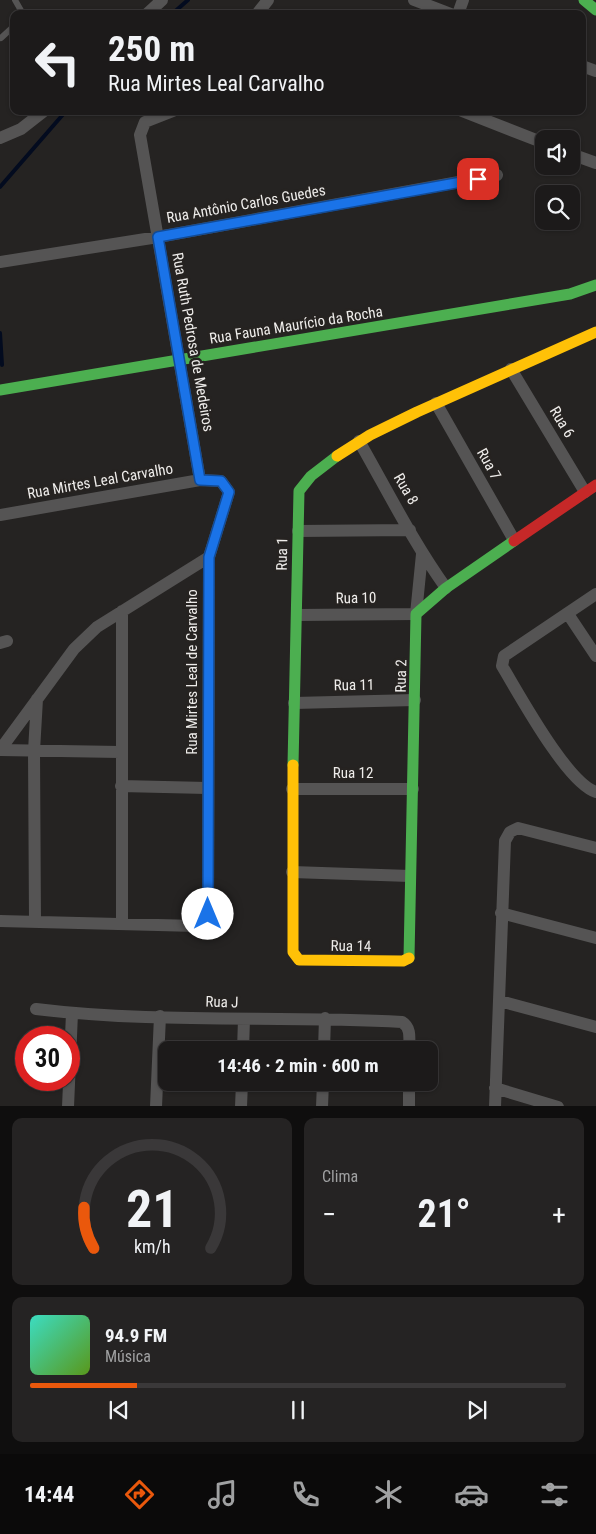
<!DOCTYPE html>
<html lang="pt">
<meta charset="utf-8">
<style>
:root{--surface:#1c1a1a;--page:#252323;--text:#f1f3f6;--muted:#a0a1a2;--line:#3a3839;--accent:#ea580c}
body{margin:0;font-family:"Roboto Condensed",sans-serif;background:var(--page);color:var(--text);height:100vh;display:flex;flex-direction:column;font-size:19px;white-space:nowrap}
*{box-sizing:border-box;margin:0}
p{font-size:16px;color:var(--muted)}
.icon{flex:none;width:28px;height:28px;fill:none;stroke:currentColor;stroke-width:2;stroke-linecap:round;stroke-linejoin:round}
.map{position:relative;height:1106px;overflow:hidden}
.panel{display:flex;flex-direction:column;gap:12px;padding:12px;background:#0f0e0e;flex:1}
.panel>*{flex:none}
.hud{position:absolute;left:10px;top:10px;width:576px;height:105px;border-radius:10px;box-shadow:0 1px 4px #0004,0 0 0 1px var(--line);background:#1c1a1a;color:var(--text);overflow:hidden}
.fabs{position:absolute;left:535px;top:130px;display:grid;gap:10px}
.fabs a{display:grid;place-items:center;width:45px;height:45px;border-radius:10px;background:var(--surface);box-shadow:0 1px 4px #0004,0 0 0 1px var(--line);font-size:25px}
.speed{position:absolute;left:15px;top:1026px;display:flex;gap:10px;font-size:25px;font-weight:700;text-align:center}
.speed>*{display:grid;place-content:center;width:65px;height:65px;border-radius:50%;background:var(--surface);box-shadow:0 1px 4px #0004,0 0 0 1px var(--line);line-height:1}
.speed .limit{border:8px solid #d22;background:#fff;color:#111}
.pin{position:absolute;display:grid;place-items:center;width:42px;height:42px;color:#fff;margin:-21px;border-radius:10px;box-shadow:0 2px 8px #0006}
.me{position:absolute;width:55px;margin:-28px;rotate:0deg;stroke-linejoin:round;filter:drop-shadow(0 0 4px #0008)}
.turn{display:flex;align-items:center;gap:18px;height:105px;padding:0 15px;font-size:22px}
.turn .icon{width:65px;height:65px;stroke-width:2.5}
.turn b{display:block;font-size:35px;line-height:42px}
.big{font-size:38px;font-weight:700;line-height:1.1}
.panel .widget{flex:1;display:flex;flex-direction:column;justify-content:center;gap:8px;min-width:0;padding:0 18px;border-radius:10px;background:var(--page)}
.panel .dial{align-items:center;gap:0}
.dial svg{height:130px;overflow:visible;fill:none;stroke:var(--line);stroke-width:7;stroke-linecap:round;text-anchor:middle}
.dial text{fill:var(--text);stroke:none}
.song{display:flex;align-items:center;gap:15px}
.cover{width:60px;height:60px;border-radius:8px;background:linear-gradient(135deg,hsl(170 70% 55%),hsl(90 70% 35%))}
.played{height:5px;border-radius:2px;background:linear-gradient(90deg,var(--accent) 20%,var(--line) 20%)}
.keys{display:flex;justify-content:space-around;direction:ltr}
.heat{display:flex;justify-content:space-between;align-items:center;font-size:28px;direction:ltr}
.panel .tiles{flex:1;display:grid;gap:12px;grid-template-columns:1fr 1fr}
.widget:last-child{grid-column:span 2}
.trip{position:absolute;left:158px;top:1041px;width:280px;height:50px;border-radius:10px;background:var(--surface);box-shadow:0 1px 4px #0004,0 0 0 1px var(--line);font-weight:700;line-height:50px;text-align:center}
.tab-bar{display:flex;height:80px;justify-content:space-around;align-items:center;background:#0b0a0a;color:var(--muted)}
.tab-bar .icon{width:35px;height:35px}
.tab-bar .active{color:var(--accent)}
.tab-bar b{font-size:22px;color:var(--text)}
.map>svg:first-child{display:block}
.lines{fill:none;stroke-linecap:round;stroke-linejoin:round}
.stream{stroke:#030b1f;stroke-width:4}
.lane{stroke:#555454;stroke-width:6}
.street{stroke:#555454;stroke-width:12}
.fast{stroke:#4caf50;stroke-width:11}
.slow{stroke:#ffc107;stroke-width:11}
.jam{stroke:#c62828;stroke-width:11}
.route-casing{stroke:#114b97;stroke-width:12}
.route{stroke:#1a73e8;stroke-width:9}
.labels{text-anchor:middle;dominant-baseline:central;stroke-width:5;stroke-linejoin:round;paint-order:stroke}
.street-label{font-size:15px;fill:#eeecea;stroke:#262321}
</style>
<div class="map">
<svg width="596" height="1107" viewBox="0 0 596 1107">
<rect width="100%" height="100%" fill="#252322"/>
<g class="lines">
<!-- stream -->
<path class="stream" d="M172 14 188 0
M0 187 66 111
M0 333 2 365"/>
<!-- lane -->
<path class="lane" d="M15 0 23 14
M1 38 14 26"/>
<!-- street -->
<path class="street" d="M414 0 451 14
M147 14 162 0
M257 14 268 0
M458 14 463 0
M582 66 596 71
M173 111 145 122 140 135 200 480
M462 111 544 143
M0 138 21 129 44 111
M571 154 596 163
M0 262 158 237 497 175
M511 369 585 492
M436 403 514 540
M359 441C387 490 413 542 446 588
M0 515 200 480 221 481 229 492 209 557 208 914 204 922 197 926 0 921
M298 531 410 530
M596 594 504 656 502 666C519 694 567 783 596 792
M568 614 596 656
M297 615 416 614 422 554
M0 643 7 641
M294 703 415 700
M0 750 74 649 97 627 209 557
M0 750 120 752
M121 786 207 788
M292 789H413
M292 872 410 876
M501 913 596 938
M35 921 34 751 37 699
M122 924V611
M500 1001 596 1027
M36 1009C157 1024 281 1015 402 1022 412 1028 409 1040 409 1050
M243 1050 244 1019
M324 1050 325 1018
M495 1088 558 1107
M68 1107 72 1013
M156 1107 160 1016
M241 1107 242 1082
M322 1107 323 1082
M409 1107V1082
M495 1107 505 841 510 832 518 828 596 848"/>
<!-- fast -->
<path class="fast" d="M584 0 596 10
M0 390 570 294 596 285
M293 765 299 491 311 476 337 456
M409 958 416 614 446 588 514 541"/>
<!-- slow -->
<path class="slow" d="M337 456 370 435 417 412 596 332
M293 765V952L299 960 403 961 409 958"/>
<!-- jam -->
<path class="jam" d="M514 541 596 485"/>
</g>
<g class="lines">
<!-- route casing -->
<g class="route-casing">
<path id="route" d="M208 914 209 557 229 492 221 481 200 480 158 237 478 179"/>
</g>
<!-- route -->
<use href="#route" class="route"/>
</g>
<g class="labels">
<!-- street labels -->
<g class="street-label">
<text transform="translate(246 204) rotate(-10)">Rua Antônio Carlos Guedes</text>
<text transform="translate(296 325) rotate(-9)">Rua Fauna Maurício da Rocha</text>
<text transform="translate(193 342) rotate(80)">Rua Ruth Pedrosa de Medeiros</text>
<text transform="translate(562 422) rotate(59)">Rua 6</text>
<text transform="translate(489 464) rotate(61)">Rua 7</text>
<text transform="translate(100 481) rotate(-10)">Rua Mirtes Leal Carvalho</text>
<text transform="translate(406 489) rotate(60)">Rua 8</text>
<text transform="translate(282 554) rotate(-89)">Rua 1</text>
<text transform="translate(356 598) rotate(-1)">Rua 10</text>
<text transform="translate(192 672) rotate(-90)">Rua Mirtes Leal de Carvalho</text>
<text transform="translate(401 676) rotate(-89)">Rua 2</text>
<text transform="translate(354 685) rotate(-1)">Rua 11</text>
<text x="353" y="773">Rua 12</text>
<text transform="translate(351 946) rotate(1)">Rua 14</text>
<text transform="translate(222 1002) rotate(2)">Rua J</text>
</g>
</g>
</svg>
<div class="fabs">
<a><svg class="icon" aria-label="sound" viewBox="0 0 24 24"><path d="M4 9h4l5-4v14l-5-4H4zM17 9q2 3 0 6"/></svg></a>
<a><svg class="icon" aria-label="search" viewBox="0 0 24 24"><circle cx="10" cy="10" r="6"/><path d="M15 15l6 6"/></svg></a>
</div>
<div class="speed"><div class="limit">30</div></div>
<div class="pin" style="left:478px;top:179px;background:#d93025"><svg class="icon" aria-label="arrive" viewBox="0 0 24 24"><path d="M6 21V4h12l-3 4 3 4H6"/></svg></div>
<svg class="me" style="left:208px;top:914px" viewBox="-20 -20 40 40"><circle r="19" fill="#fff"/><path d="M0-13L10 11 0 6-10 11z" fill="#1a73e8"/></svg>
<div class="trip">14:46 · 2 min · 600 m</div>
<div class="hud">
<div class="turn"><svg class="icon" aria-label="left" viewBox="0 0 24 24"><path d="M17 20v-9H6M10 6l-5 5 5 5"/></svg><div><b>250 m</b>Rua Mirtes Leal Carvalho</div></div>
</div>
</div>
<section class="panel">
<div class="tiles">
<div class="widget dial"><svg viewBox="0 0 100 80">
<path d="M14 69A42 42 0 1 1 86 69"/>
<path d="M14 69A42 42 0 0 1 8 44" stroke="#ea580c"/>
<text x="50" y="56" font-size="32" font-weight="700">21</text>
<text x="50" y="72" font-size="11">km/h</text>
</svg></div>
<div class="widget"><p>Clima</p>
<div class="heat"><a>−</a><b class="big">21°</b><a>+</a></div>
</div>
<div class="widget">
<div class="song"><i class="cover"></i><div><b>94.9 FM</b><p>Música</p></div></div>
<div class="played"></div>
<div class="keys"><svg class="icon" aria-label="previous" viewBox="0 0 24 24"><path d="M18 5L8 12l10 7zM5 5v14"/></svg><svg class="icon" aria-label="pause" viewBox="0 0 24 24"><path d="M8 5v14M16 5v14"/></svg><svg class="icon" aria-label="next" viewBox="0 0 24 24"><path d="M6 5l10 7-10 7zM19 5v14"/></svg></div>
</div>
</div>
</section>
<nav class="tab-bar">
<b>14:44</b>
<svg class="icon active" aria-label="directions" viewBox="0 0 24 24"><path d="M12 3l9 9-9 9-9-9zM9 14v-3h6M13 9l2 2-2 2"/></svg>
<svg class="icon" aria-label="music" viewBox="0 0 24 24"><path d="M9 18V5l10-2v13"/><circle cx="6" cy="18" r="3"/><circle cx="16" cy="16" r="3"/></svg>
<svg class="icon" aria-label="phone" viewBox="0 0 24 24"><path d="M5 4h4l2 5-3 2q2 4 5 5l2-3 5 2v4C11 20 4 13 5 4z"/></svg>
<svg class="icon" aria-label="climate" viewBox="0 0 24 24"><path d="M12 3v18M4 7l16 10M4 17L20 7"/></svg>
<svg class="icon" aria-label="car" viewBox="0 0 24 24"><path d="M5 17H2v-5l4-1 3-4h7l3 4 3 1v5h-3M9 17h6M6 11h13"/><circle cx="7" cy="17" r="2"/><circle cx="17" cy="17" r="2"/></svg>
<svg class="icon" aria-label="filters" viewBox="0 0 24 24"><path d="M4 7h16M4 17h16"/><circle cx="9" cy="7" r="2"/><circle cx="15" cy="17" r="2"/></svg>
</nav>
